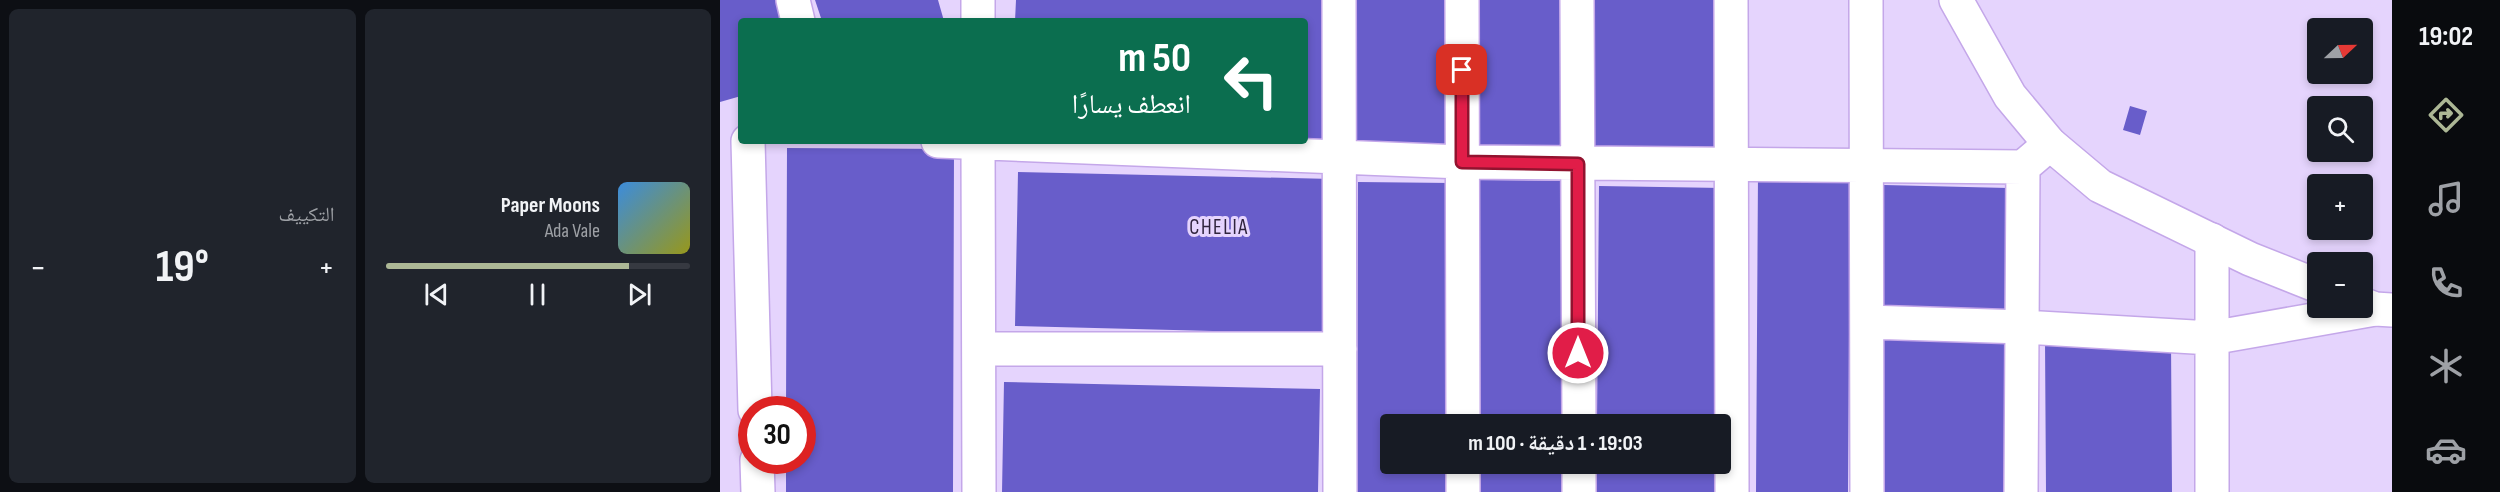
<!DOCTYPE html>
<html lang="ar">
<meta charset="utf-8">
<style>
:root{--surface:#171b24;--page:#20242c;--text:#f1f3f6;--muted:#9ea1a6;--line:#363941;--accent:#acb795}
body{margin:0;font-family:"Sofia Sans Condensed","Noto Naskh Arabic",sans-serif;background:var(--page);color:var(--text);direction:rtl;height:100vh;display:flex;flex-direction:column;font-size:22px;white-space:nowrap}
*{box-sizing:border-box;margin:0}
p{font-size:20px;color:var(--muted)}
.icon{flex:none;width:33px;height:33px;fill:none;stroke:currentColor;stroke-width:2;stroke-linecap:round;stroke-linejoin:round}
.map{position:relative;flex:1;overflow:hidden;direction:ltr}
.panel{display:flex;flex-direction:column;gap:9px;padding:9px;background:#0d0f14;width:720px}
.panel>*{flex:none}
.hud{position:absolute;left:18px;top:18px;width:570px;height:126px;border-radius:6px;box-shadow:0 3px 9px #0003;direction:rtl;background:#0b6e4f;color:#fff;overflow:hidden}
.needle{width:39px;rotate:68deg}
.buttons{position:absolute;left:1587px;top:18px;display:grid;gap:12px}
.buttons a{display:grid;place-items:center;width:66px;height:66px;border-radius:6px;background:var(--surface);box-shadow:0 3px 9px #0003;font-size:30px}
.speed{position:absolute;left:18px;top:396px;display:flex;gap:12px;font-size:30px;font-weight:700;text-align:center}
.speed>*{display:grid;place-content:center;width:78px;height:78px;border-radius:50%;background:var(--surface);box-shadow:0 3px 9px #0003;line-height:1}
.speed .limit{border:9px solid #d22;background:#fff;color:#111}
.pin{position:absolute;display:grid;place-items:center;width:51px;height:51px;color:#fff;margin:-26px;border-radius:12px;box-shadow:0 3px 9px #0006}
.me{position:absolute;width:66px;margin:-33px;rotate:0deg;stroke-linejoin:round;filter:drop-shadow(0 0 4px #0008)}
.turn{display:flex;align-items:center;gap:21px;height:126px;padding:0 18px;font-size:27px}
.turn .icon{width:78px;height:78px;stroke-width:2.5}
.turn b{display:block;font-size:42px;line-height:51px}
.big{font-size:45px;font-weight:700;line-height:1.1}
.panel .card{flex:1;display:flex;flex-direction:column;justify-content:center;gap:9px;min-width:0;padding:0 21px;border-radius:9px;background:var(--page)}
.song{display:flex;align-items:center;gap:18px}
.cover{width:72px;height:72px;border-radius:9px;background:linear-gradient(135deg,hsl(210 70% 55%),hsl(60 70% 35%))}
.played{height:6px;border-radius:3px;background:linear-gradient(90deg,var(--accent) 80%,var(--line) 80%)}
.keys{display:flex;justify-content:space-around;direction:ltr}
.heat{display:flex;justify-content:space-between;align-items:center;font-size:33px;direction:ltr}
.panel .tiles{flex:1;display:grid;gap:9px;grid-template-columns:repeat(2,1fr)}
.trip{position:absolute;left:660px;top:414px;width:351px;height:60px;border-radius:6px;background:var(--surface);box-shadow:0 3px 9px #0003;font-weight:700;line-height:60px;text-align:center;direction:rtl}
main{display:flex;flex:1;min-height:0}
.tab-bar{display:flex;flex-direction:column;width:108px;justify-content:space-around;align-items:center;background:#090b0e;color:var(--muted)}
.tab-bar .icon{width:42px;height:42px}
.tab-bar .active{color:var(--accent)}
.tab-bar b{font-size:27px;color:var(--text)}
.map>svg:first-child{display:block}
.building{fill:#685dca}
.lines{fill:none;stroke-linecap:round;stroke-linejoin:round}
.minor-casing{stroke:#c4a7e9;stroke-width:36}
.major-casing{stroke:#c4a7e9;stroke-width:36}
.minor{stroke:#fff;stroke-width:33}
.major{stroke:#fff;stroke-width:33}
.route-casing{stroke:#92132f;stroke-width:15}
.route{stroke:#e11d48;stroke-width:10}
.labels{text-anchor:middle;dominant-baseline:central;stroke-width:6;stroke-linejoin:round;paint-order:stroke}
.quarter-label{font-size:21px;letter-spacing:1.5px;fill:#2f233d;stroke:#e5d4fd}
</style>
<main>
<nav class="tab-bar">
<b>19:02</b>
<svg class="icon active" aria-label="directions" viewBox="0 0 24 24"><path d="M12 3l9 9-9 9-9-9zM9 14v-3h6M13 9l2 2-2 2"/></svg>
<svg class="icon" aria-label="music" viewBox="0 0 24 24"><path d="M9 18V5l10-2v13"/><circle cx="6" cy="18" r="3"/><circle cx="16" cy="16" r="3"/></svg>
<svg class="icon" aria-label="phone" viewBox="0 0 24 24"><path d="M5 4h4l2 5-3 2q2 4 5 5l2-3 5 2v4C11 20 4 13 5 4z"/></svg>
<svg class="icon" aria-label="climate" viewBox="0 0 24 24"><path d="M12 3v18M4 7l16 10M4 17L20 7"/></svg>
<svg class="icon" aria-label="car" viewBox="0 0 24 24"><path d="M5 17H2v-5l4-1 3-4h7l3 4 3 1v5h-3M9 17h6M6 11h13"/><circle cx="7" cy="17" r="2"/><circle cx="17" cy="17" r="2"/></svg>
</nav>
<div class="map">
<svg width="1672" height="492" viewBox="0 0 1672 492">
<rect width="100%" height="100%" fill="#e5d4fd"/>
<!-- building -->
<path class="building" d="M0 0H57L63 21H21V96L0 102Z
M95 0H218L224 21H102Z
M296 0H611L609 145 585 141V21H295Z
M632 0H728L727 152 631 151Z
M753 0H845L842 152 750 150Z
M872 0H1004L1003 161 871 159Z
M1410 106 1427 111 1420 135 1403 130Z
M67 148 234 149 233 492H66V460H82V410H66Z
M298 172 613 179 610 334 295 326Z
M1038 174 1130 175 1128 492H1036Z
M755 180 848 181V424H754Z
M638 182 732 183 731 424H670V464H731V492H637Z
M1164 185 1288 188 1286 315 1161 312Z
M879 186 1003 188 1001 424H877Z
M1287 339V492H1164L1163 340Z
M1325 341H1451L1452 492H1326Z
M284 382 600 389 598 492H282Z
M754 464H848V492H754Z
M877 464H1001V492H876Z"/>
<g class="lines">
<!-- minor casing -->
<g class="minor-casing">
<path id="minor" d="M73 0 78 21
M258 0V21
M619 0 620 492
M742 0 743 424
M857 0 859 424
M1011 0 1012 492
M1146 0 1147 492
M28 141 35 410
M218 141 742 162 1303 167 1330 144
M258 141 259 492
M1147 322 1303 327 1491 338 1655 309
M259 349H620
M37 460 38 492
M743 464V492
M859 464V492
M1301 492 1303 167
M1492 492V240"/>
</g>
<!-- major casing -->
<g class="major-casing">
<path id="major" d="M1236 0 1290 96 1330 144 1380 186 1530 259 1598 286
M1642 304 1655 309 1672 310"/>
</g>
<!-- minor -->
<use href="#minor" class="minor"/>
<!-- major -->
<use href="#major" class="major"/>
</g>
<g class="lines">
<!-- route casing -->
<g class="route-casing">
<path id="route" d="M742 70V162L858 164V353"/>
</g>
<!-- route -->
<use href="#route" class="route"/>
</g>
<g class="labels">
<!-- quarter labels -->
<g class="quarter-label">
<text x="499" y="227">CHELIA</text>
</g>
</g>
</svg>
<div class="buttons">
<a><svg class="needle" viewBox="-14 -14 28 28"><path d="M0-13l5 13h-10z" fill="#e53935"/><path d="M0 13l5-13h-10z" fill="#9ea1a6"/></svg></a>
<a><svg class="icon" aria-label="search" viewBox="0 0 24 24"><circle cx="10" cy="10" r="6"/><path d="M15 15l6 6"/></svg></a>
<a>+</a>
<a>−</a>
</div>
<div class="speed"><div class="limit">30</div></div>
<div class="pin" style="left:742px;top:70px;background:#d93025"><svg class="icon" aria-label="arrive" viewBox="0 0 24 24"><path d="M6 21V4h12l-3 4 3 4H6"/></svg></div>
<svg class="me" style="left:858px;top:353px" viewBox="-20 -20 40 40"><circle r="17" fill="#e11d48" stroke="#fff" stroke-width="3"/><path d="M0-11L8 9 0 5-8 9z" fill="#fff"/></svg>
<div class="trip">19:03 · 1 دقيقة · 100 m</div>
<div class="hud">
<div class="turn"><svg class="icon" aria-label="left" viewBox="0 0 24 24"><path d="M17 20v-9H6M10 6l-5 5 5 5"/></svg><div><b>50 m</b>انعطف يسارًا</div></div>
</div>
</div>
<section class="panel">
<div class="tiles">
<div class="card">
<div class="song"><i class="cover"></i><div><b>Paper Moons</b><p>Ada Vale</p></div></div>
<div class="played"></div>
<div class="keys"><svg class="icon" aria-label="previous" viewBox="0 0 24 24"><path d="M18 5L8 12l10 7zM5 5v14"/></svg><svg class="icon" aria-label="pause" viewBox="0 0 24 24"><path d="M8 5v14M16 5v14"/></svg><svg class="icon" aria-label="next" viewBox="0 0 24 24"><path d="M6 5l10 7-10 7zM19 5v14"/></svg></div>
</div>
<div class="card"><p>التكييف</p>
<div class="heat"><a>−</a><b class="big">19°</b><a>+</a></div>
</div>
</div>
</section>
</main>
